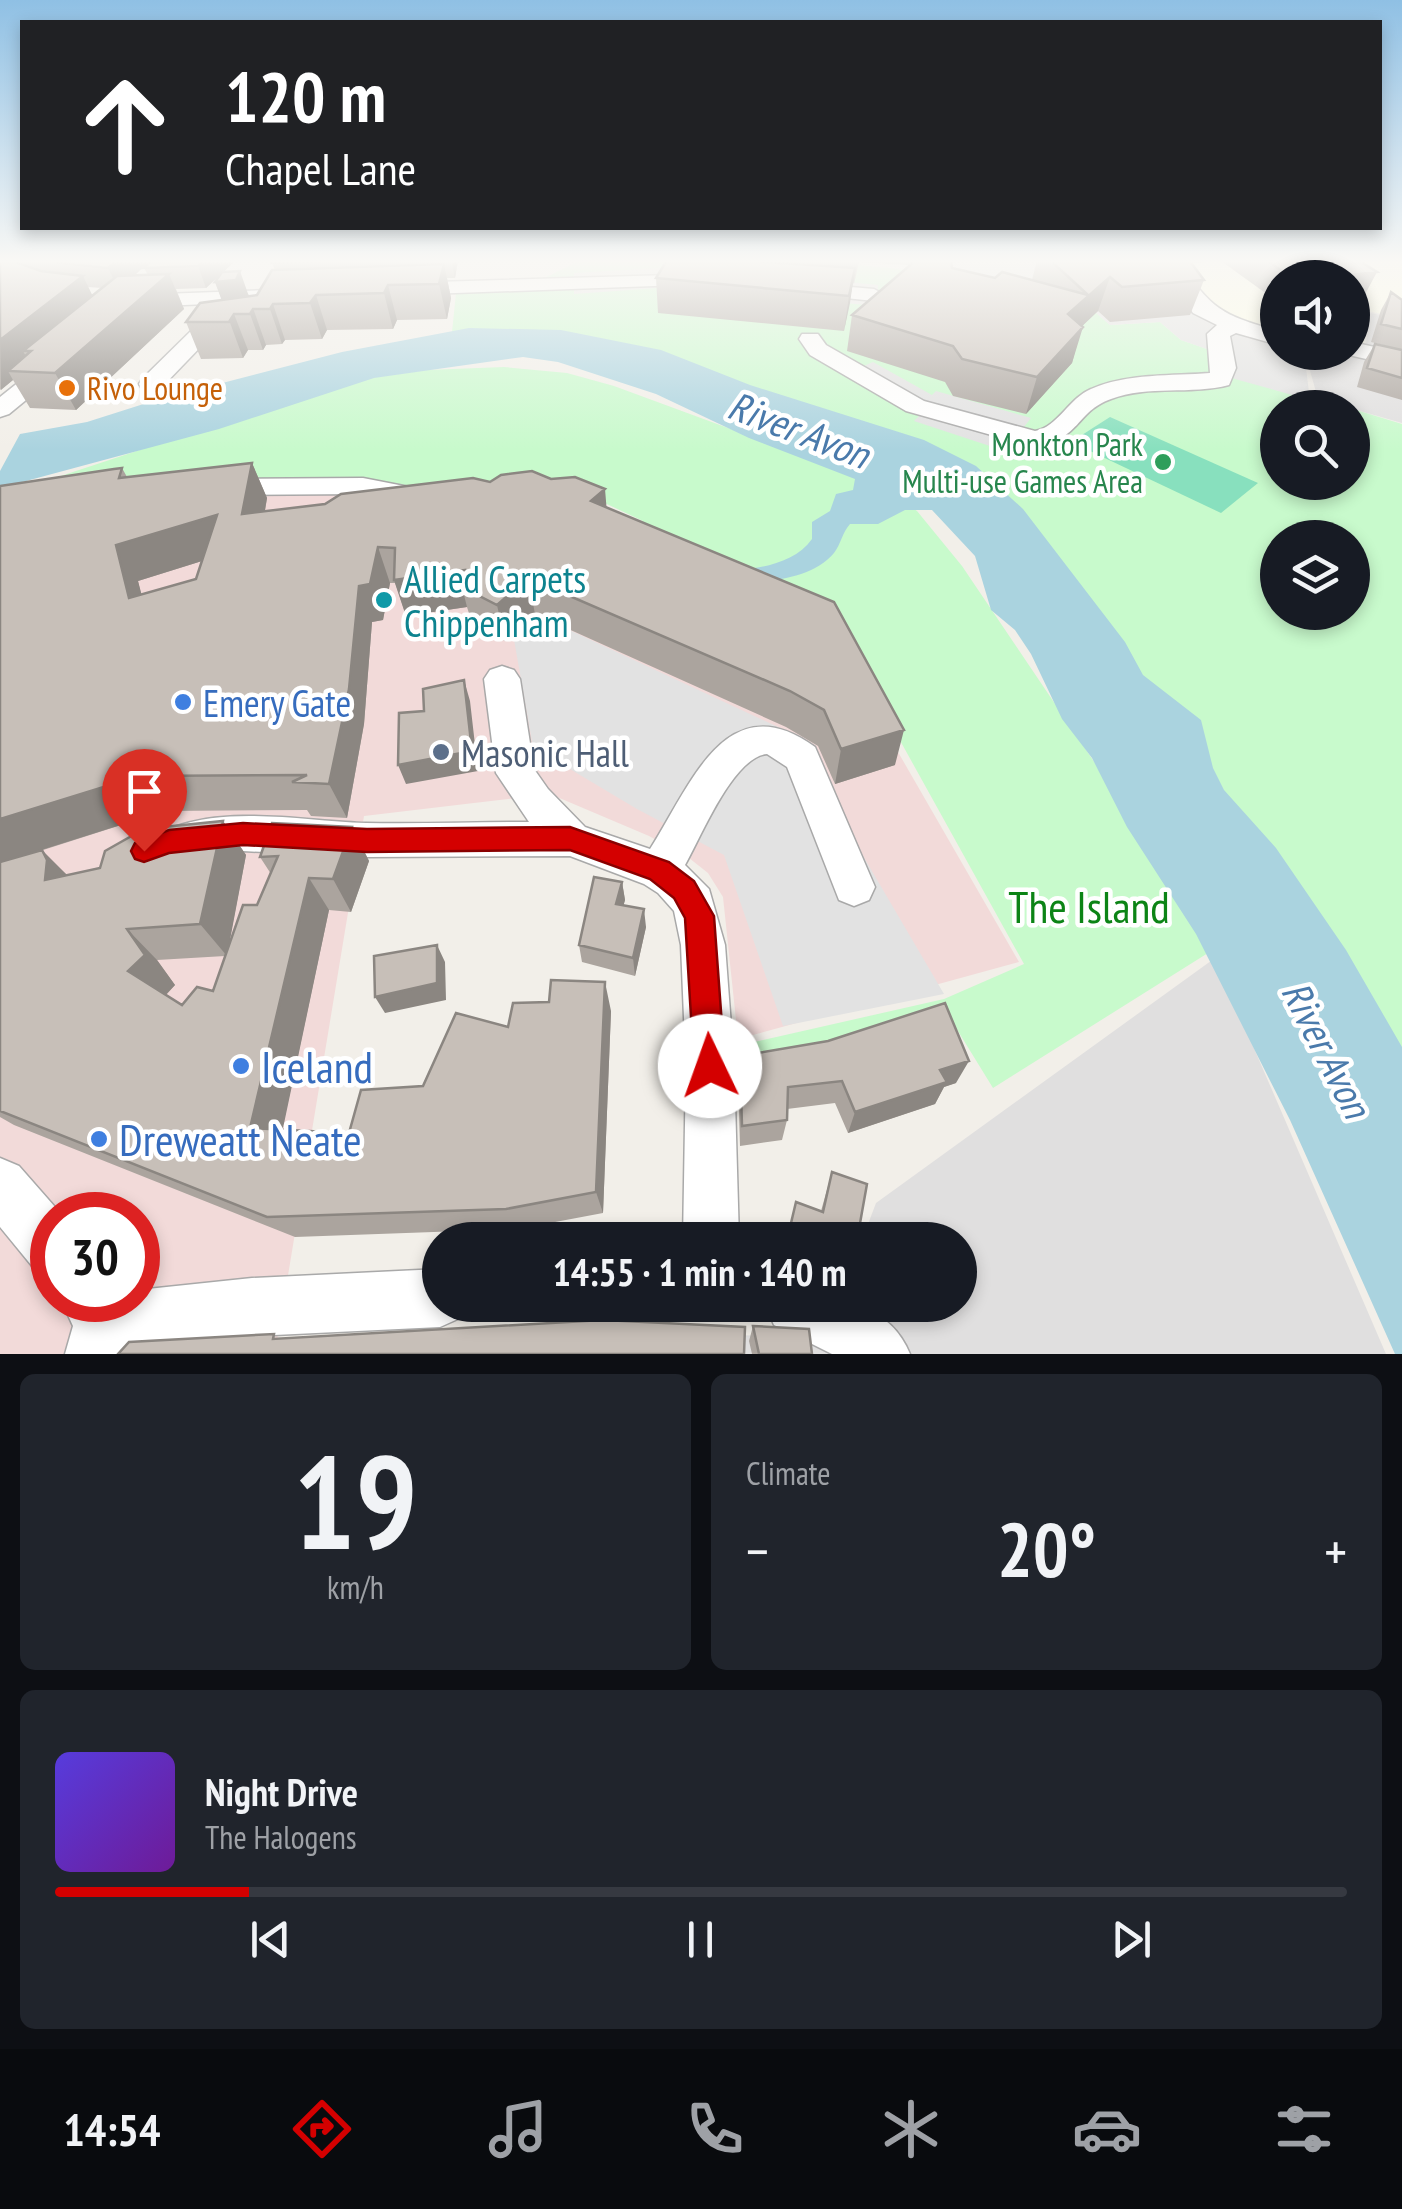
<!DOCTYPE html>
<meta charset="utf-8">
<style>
:root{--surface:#171b24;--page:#20242c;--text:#f1f3f6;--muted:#9ea1a6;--line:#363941;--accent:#d40000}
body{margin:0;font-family:"PT Sans Narrow",sans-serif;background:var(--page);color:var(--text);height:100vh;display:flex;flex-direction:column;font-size:38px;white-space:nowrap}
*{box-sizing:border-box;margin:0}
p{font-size:32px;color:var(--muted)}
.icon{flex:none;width:55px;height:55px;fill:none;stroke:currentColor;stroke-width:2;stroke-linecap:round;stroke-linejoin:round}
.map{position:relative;height:1354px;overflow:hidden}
.sheet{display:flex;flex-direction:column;gap:20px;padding:20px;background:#0d0f14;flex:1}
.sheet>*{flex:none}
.banner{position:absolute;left:20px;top:20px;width:1362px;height:210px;border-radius:0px;box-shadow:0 5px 15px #0003;background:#202124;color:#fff;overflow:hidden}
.fabs{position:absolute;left:1260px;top:260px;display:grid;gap:20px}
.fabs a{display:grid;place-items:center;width:110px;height:110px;border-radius:50%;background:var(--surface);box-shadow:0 5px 15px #0003;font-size:50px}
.speed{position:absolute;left:30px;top:1192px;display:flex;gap:20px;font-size:50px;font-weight:700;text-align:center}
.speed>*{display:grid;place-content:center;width:130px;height:130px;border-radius:50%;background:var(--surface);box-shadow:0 5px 15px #0003;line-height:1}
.speed .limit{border:15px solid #d22;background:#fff;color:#111}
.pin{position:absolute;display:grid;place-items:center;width:85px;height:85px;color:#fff;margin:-102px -42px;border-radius:50% 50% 50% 0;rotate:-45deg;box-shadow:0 0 10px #0007}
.pin .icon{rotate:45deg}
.me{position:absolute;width:110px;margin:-55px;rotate:357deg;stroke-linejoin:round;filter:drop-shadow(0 0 8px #0008)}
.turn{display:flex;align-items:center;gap:35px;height:210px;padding:0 40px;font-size:45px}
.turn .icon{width:130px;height:130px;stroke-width:2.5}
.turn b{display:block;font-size:70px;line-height:85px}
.big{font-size:75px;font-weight:700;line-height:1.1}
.sheet .card{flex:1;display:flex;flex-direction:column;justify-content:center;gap:15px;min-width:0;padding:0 35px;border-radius:15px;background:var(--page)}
.sheet .dial{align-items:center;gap:0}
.dial b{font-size:130px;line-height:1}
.song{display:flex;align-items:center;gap:30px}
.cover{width:120px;height:120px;border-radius:15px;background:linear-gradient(135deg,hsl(250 70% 55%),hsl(280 70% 35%))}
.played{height:10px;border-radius:5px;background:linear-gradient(90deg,var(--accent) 15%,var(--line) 15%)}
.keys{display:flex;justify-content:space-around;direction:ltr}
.heat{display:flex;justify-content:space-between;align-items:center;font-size:55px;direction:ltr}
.sheet .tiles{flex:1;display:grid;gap:20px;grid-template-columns:1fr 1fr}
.card:last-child{grid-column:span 2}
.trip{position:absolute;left:422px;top:1222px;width:555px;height:100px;border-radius:50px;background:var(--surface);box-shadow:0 5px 15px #0003;font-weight:700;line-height:100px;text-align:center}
.menu{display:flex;height:160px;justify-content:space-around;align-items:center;background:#090b0e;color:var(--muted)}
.menu .icon{width:70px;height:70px}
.menu .current{color:var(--accent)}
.menu b{font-size:45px;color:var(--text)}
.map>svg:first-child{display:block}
.residential{fill:#e0dfdf}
.commercial{fill:#f2dad9;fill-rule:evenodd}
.education{fill:#ffffe5}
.park{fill:#c8facc;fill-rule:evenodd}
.pitch{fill:#88e0be}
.parking{fill:#e2e2e2}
.water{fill:#aad3df}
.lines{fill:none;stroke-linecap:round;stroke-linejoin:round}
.minor-casing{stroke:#a9a9a9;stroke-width:3}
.minor{fill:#fff;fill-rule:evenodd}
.wall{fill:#aba49e;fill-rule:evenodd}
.shaded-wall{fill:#8b8681}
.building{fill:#c7bfb8;stroke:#8b8681;stroke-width:2.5;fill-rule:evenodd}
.route{fill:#d40000;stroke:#8a0000;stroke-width:2.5}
.food-dot{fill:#e8710a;stroke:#fff;stroke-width:4}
.leisure-dot{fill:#2e9e5b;stroke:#fff;stroke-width:4}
.culture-dot{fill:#0f9aa8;stroke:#fff;stroke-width:4}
.shop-dot{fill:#3f7fe0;stroke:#fff;stroke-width:4}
.service-dot{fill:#5c6f8a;stroke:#fff;stroke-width:4}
.labels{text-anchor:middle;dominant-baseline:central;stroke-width:9;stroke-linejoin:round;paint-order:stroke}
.far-food-label{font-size:32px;fill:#c56008;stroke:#fff;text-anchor:start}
.far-leisure-label{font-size:32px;fill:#27864d;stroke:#fff;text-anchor:end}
.culture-label{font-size:38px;fill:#0d838f;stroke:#fff;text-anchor:start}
.shop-label{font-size:38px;fill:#366cbe;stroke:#fff;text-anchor:start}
.service-label{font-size:38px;fill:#4e5e75;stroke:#fff;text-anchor:start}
.water-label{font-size:40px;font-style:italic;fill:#4a7aab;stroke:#fff}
.near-park-label{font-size:45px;fill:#0c8416;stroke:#fff}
.near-shop-label{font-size:45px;fill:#366cbe;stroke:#fff;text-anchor:start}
</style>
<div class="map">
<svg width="1402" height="1354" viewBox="0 0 1402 1354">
<rect width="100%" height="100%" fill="#f2efe9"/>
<!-- residential -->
<path class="residential" d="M1370 313 1402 319V423L1318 399 1305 353 1364 359Z
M1215 958 1386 1354H316L546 1331 827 1337 839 1305H960V1240H862L876 1203Z"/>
<!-- commercial -->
<path class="commercial" d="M306 490 389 495 830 634 1019 962 738 1039 723 897 708 873 689 858 649 836 550 794 364 816 275 1354H0V516ZM52 1215H138V1300H52Z"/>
<!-- education -->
<path class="education" d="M1177 260H1402V318L1367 311 1364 346 1353 344 1352 278H1278L1277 332 1241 323 1215 305Z"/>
<!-- park -->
<path class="park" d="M580 260H800L890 268 995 284 1086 304 1110 325 1160 322 1181 340 1207 349 1217 368 1310 400 1346 407 1278 408V482H1352L1353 409 1402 424V1102L971 466 452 332 456 293 535 283ZM1278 538H1352V612H1278Z
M504 367 567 373 614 386 875 482 917 511 962 566 1159 858 1208 953 993 1088 953 1023 743 1073 741 1045 944 999 1024 964 877 699 635 540 643 521 594 498 421 486 324 483 0 496 349 381 427 370Z"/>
<!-- pitch -->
<path class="pitch" d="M1110 417 1258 483 1221 513 1071 442Z"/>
<!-- parking -->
<path class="parking" d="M952 260H1043L1186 308 1248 338 1277 344 1278 352 1304 353 1310 400 1235 379 1217 368 1207 349 1181 340 1160 322 1110 325 1086 304 956 278Z
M692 266 878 285 877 306 671 287 574 294V273Z
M873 362 932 395 936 391 1031 418 1005 451 914 421 922 413 850 372Z
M535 614 791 733 944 994 783 1026 724 855 637 809 533 747 513 634Z"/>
<!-- water -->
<path class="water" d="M469 328 561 330 661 350 750 385 924 440 976 466 1023 509 1125 642 1143 675 1201 720 1213 768 1224 790 1276 848 1346 950 1402 1047V1354H1395L1290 1120 1196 934 1127 827 1092 758 1062 719 1031 654 1015 630 991 610 975 556 932 510H905L878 524H850C842 533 841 544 834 553 817 574 783 580 758 582L745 569C769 567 797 560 812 539V522L830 511 836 494 853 490 855 479 749 438 656 394 558 362 523 357 374 378 219 429 0 488V471L20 434 87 422 153 401 342 352Z"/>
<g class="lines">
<!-- minor casing -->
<g class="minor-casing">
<path id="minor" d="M1157 260H1177C1213 309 1218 314 1278 331V345L1236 333 1230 336 1236 368 1229 385C1191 395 1148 385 1111 399 1075 412 1082 439 1034 447L906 411 810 355 799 339 802 334H818L826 345 924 401 1035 431C1058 427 1069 398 1091 389 1127 373 1172 376 1210 373L1207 334 1217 325 1193 313Z
M703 274 713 280 710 284 401 295 390 289 401 283Z
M805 283 874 289 885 295 874 301 798 293 794 289Z
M269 290 277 291 280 296 277 301 136 307 125 301 136 295Z
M236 320 247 327 244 332 212 335 160 389H142L139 384 142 379 198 324Z
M1352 342 1402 353V367L1344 354 1352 352Z
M57 356 65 358 69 363 65 368 9 414 0 417V397L49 358Z
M363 478 440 493 444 499 440 505 430 508 363 494 213 495 203 493 199 487 203 481 213 479Z
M502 666 514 670 520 679 534 769 548 789 585 827 650 849C690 787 726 682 815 747L875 887 869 900 854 906 839 900 787 767 767 754C733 757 701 837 685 865L709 889 725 945 734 1066 739 1240H683L686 1066 681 945 674 911 658 893 644 884 570 856 367 857 243 851 188 856 174 851 168 839 174 827C233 806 304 821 366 823 420 824 475 822 529 822L496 773 484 679 490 670Z
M0 1158 19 1166 62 1215H52V1274L32 1266 0 1227Z
M440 1269V1305H466L460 1318 440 1327 252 1336 126 1350 125 1354H65L73 1326 61 1300H138V1290L252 1278Z
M765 1305C822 1305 884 1291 910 1354H832L774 1325Z"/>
</g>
<!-- minor -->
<use href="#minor" class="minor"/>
</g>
<!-- wall -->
<path class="wall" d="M0 260H151L134 275H148L144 268 152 260H236L223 272 250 296 257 295 275 270 272 263 274 260H458L455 278H447L451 298 447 319 397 320 393 329 327 330 322 339 285 340 282 344 266 345 263 350H248L243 358 201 359 186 322 222 300 215 282 218 277 206 288 176 289 184 309 76 410 30 408 13 380 0 390ZM88 287 102 288 92 296Z
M667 260H951L952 268 995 278 1032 280 1037 260H1358L1363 298 1352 278H1278V302L1221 261 1191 263 1204 280 1190 315 1110 322 1098 311 1082 326 1072 363 1026 414 953 396 945 382 847 351 852 315 910 265 859 262 854 284 853 283 844 331 658 313 656 278Z
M1391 292 1402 300V400L1357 387 1364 362 1375 344 1391 347 1371 342 1381 310Z
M252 463 267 498 265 511 607 508 895 765 835 784 818 746 786 727 535 614 505 641 472 623 467 607 406 616 395 583H390L383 620 372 622 364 724 347 818 311 816 307 810 165 811 40 851 67 875 100 868 223 821 246 855 228 948 257 905 271 874 260 857 352 827 369 861 351 912 329 910 282 1130 349 1133 423 1086 508 1027 611 1011 603 1213 518 1229 295 1237 14 1125 0 1117V486L122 468 127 477ZM202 561 196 579 141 594 138 581ZM225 956 213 991 182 1005 166 995 175 985 157 960Z
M622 882 625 900 623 906 646 927 635 976 582 962 579 945Z
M740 1056 956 1083 944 1087 935 1104 848 1133 835 1103 787 1109V1120L782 1140 740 1146 738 1079Z
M832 1172 857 1240H787L796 1202 821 1211Z
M753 1326 812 1354H752L749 1341Z"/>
<!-- shaded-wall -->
<path class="shaded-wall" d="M117 260H151L119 290 108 268Z
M204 260H236L206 288 198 266Z
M451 260H458L455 278Z
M444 264 451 298 447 319 439 284Z
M855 268 850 303 844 331 849 296Z
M240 271 266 345 263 350 250 314H234L248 350 243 358 215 282Z
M1377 272 1363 298 1352 300V278H1324Z
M169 274 184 309 76 410 55 373Z
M83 276 99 309 31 351H23L31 365 8 371 13 380 1 390 0 340Z
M1110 277 1098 311 1057 350 1068 314Z
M388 285 397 320 393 329 384 293Z
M316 295 327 330 322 339 310 303Z
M273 304 285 340 282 344 270 309Z
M1083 327 1072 363 1026 414 1037 377Z
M252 463 267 498 258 550 242 514Z
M605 489 608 525 591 501Z
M217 515 234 551 138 581 152 634 129 598 116 545Z
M378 547 390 583 383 620 372 622 364 724 347 818 329 784 359 586Z
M465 570 462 587 467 607 406 616 394 580Z
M528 578 535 614 505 641 497 605Z
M464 680 470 701 478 771 406 784 398 765Z
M904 730 895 765 835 784 841 749Z
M139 776 165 811 0 863V819Z
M223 821 246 855 227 956 200 924Z
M352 827 369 861 351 912 333 879Z
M42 850 75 883 45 880Z
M309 878 329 910 278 1152 250 1128Z
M622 882 625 900 619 922 616 904Z
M644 909 646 927 635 976 633 958Z
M127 929 157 960 175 985 159 1002 128 971Z
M437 945 445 962 446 1000 385 1013 375 997Z
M605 982 611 1011 603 1213 596 1192Z
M969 1061 956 1083 944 1087 935 1104 848 1133 855 1112 940 1070Z"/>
<!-- building -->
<path class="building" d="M0 260H10L41 271 83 276 0 340Z
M49 260H117L108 268 60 263Z
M152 260H204L198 266 144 268Z
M274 260H353L272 263Z
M667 260H737L855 268 849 296 656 278Z
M916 260H951L952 268 995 278 1002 272 1088 295 1050 260H1189L1204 280 1122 287 1110 277 1068 314 1083 327 1037 377 962 359 953 346 852 315Z
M1266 260H1358L1377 272 1324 278H1292Z
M444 264 439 284 388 285 384 293 316 295 310 303 273 304 270 309H253L250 314H234L229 322H186L200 303 257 295 272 270Z
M240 271 236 280 215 282 222 272Z
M169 274 55 373 8 371 31 351H23L117 276Z
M1391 292 1402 300V329L1381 324Z
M1375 344 1402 350V378L1367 368Z
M252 463 242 514 325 504 341 494 473 478 490 482 501 475 532 471 551 479 575 477 605 489 591 501 834 602 904 730 841 749 824 710 790 691 528 578 497 605 462 587 465 570 394 580 395 548 378 547 370 584 359 586 349 689 329 784 292 782 307 775 139 776 0 819V486L114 469 122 468 119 478ZM217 515 196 579 129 598 116 545Z
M464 680 472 751 398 765 399 713 424 711 423 689Z
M223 821 200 924 127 929 145 955 128 971 182 1005 197 987 213 991 243 905H257L278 856 260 857 272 823 352 827 333 879 309 878 250 1128 349 1133 361 1090 423 1086 456 1013 508 1027 513 1003 549 1002 551 980 605 982 596 1192 506 1209 267 1217 0 1111V862L42 850 47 860 45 880 100 868 105 851 144 829Z
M594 877 622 882 616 904 644 909 633 958 579 945Z
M437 945V983L375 997 374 956Z
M945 1003 969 1061 940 1070 947 1082 855 1112 842 1081 788 1087 787 1120 742 1126 740 1056 828 1041Z
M832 1172 867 1184 857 1240H787L796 1202 823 1212Z
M603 1320 745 1327 744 1354H118L129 1342 274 1334 273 1339Z
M753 1326 809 1329 812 1354H759Z"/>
<!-- sky -->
<linearGradient id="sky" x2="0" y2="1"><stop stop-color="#8fc0e4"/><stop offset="0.58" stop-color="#f9f8f5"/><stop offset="1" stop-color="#f9f8f5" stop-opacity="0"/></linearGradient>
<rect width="1402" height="450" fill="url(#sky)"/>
<!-- route -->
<path class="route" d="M243 823 367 829 570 827 669 862 694 881 714 916 725 1066 721 1077 710 1081 698 1077 694 1066 685 918 674 898 650 879 570 850 367 852 243 845 169 853 144 862 135 859 131 851 135 843 169 830Z"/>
<!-- markers -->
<circle class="food-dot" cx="67" cy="388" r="10"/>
<circle class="leisure-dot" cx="1163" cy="462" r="10"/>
<circle class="culture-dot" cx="384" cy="600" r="10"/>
<g class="shop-dot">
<circle cx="183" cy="702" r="10"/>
<circle cx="241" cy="1066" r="10"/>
<circle cx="99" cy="1139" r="10"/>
</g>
<circle class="service-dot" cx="441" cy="752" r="10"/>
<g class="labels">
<!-- far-food labels -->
<g class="far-food-label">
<text x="87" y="388">Rivo Lounge</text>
</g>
<!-- far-leisure labels -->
<g class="far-leisure-label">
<text x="1143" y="444">Monkton Park<tspan x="1143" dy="37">Multi-use Games Area</tspan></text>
</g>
<!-- culture labels -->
<g class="culture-label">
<text x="404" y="578">Allied Carpets<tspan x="404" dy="44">Chippenham</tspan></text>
</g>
<!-- shop labels -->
<g class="shop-label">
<text x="203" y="702">Emery Gate</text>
</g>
<!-- service labels -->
<g class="service-label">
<text x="461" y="752">Masonic Hall</text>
</g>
<!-- water labels -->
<g class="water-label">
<text transform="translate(799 429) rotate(21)">River Avon</text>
<text transform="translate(1327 1049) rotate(63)">River Avon</text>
</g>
<!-- near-park labels -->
<g class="near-park-label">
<text x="1089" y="906">The Island</text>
</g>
<!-- near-shop labels -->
<g class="near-shop-label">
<text x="261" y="1066">Iceland</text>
<text x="119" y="1139">Dreweatt Neate</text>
</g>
</g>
</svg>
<div class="fabs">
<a><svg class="icon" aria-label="sound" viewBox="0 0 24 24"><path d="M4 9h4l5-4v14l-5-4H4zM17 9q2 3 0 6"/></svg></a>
<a><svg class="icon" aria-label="search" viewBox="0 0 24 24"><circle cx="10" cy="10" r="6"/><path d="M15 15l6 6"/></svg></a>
<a><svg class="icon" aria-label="layers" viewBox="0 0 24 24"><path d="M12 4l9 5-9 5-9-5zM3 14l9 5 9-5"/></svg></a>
</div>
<div class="speed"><div class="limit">30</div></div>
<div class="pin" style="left:144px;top:851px;background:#d93025"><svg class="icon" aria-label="arrive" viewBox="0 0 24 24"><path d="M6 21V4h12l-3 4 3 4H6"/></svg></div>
<svg class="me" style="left:710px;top:1066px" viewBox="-20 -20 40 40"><circle r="19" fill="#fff"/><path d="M0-13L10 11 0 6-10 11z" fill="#d40000"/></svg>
<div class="trip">14:55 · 1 min · 140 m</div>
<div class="banner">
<div class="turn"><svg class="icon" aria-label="ahead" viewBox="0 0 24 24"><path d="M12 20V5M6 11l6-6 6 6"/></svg><div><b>120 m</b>Chapel Lane</div></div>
</div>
</div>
<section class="sheet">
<div class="tiles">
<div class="card dial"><b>19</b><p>km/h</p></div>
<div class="card"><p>Climate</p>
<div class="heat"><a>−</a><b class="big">20°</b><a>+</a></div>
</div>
<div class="card">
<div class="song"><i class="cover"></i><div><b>Night Drive</b><p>The Halogens</p></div></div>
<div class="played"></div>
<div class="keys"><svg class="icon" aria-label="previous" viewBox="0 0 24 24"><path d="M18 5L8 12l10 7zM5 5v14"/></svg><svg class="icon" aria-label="pause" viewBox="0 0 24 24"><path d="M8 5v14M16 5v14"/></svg><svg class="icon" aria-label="next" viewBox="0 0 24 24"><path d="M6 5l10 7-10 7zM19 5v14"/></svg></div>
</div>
</div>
</section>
<nav class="menu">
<b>14:54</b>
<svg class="icon current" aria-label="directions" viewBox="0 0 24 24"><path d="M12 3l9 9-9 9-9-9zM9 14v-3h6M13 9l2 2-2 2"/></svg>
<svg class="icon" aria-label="music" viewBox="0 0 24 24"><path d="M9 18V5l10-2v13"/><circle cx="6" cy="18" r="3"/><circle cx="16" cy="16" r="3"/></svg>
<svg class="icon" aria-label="phone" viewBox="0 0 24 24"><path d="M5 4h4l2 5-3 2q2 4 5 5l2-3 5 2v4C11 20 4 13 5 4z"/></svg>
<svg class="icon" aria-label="climate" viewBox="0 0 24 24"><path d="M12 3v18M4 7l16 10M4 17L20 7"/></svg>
<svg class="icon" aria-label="car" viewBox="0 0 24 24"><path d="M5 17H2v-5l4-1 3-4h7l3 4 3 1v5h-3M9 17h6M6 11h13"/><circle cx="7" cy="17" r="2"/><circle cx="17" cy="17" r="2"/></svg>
<svg class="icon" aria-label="filters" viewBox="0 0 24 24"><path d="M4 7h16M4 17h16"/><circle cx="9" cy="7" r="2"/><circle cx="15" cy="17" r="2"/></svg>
</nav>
